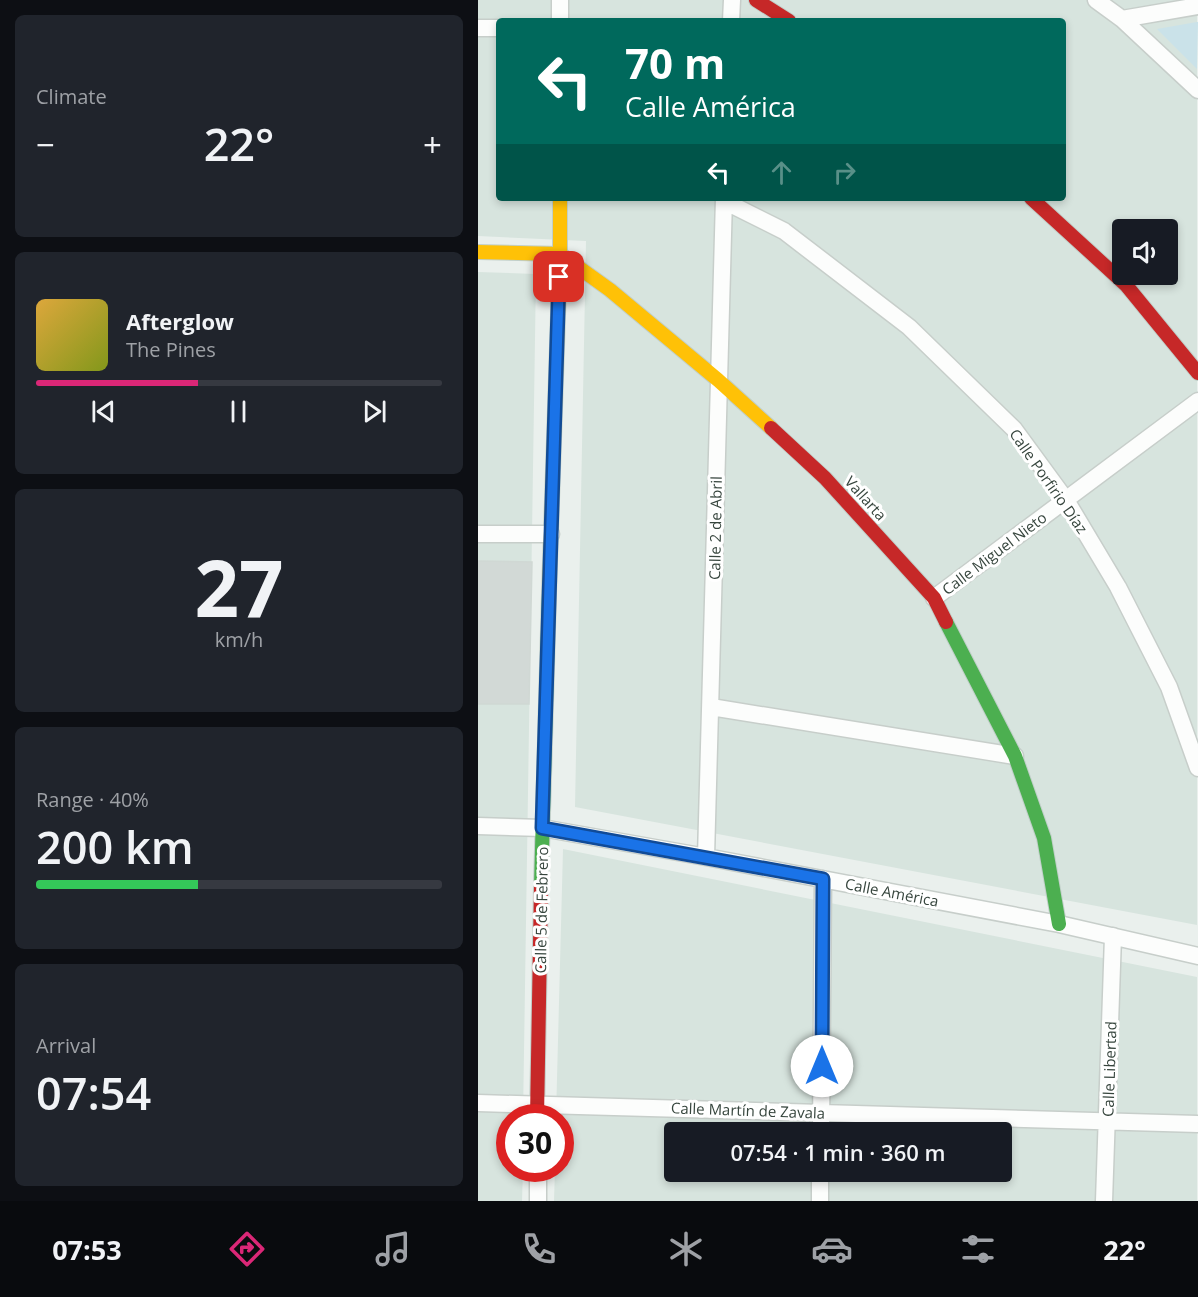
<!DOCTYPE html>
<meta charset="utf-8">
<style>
:root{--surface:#171b24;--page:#20242c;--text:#f1f3f6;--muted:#9ea1a6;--line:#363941;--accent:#db2777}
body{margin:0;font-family:"Open Sans",sans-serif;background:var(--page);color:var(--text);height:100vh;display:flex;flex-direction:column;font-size:22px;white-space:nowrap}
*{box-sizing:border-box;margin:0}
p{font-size:20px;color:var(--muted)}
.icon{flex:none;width:33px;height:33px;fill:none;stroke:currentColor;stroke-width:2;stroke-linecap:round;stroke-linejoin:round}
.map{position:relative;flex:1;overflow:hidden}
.drawer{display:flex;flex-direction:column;gap:15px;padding:15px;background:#0d0f14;width:478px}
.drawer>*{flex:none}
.guide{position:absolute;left:18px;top:18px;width:570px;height:183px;border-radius:6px;box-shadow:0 3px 9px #0003;background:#00695c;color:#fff;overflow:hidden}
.buttons{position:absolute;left:634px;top:219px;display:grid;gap:12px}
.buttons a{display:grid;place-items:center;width:66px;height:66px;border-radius:6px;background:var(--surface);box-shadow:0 3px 9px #0003;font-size:30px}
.speed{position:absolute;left:18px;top:1104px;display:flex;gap:12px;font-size:30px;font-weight:700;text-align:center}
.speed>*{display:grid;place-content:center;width:78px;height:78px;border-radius:50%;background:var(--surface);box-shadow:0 3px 9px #0003;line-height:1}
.speed .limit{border:9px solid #d22;background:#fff;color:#111}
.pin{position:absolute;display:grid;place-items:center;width:51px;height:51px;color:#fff;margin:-26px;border-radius:12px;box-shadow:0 3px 9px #0006}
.me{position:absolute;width:66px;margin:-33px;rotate:0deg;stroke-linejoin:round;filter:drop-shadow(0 0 4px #0008)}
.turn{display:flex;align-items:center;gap:21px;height:126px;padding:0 30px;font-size:27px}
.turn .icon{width:78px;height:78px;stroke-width:2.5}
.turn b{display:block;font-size:42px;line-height:51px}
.lanes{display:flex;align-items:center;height:57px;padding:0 30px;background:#0003;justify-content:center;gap:30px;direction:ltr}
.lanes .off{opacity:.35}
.big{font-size:45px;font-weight:600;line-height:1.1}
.drawer .widget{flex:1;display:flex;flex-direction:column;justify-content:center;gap:9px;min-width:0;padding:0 21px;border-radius:9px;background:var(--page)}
.drawer .dial{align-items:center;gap:0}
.dial b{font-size:78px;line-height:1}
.song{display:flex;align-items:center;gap:18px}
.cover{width:72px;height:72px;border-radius:9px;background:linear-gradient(135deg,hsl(40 70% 55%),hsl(70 70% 35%))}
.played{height:6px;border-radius:3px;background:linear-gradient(90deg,var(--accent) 40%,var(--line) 40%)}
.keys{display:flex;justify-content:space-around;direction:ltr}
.heat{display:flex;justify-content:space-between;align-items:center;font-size:33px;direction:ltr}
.charge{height:9px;border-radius:4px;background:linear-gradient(90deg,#34c759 40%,var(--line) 0)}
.trip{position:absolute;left:186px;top:1122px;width:348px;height:60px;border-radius:6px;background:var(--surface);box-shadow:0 3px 9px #0003;font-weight:600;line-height:60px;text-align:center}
.tabs{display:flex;height:96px;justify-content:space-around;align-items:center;background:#090b0e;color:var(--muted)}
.tabs .icon{width:42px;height:42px}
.tabs .on{color:var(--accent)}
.tabs b{font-size:27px;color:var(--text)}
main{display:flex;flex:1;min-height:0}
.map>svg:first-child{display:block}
.residential{fill:#d7e4de;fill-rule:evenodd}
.green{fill:#cae2e9}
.building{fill:#d2d9d6;stroke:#d0d8d4;stroke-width:1.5}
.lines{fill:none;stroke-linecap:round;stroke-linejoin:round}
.street-casing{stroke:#c7ceca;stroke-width:19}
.fast-casing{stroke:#c1cfc9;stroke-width:16}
.slow-casing{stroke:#c1cfc9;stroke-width:16}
.jam-casing{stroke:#c1cfc9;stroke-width:16}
.street{stroke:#fcfdfc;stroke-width:16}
.fast{stroke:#4caf50;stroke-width:14}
.slow{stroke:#ffc107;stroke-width:14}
.jam{stroke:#c62828;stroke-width:14}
.route-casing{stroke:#114b97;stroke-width:15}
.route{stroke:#1a73e8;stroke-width:10}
.labels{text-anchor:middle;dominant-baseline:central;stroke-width:6;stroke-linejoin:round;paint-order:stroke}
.street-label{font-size:15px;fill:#36453d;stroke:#fff}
</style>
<main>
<section class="drawer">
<div class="widget"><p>Climate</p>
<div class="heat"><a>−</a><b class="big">22°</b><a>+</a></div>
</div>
<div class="widget">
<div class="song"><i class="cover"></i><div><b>Afterglow</b><p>The Pines</p></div></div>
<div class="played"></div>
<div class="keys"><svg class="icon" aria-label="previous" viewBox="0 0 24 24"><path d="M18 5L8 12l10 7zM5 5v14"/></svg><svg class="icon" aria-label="pause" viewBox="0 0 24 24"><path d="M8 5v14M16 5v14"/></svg><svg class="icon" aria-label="next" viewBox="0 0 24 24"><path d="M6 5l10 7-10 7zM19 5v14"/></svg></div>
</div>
<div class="widget dial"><b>27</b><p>km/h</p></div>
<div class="widget"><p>Range · 40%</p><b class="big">200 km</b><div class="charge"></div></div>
<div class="widget"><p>Arrival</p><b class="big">07:54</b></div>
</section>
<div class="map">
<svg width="720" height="1201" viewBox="0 0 720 1201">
<rect width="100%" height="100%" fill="#eaf0ed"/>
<!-- residential -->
<path class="residential" d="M0 0H719V925L97 807 108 241 0 236ZM21 21H585V198H21ZM645 230H690V274H645Z
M0 272 58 274 45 1117 32 1118V1168L45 1169 44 1201H0Z
M85 849 719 977V1201H76L77 1169 82 1168V1118L78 1117ZM196 1132H524V1172H196Z"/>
<!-- green -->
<path class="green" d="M719 22H720L719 69 679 29Z"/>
<!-- building -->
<path class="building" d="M0 561 54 562 51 704H0Z"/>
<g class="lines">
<!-- street casing -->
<g class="street-casing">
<path id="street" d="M618 0 644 19 720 90
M644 19 720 6
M82 21V0
M253 21 254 0
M0 28H21
M246 201 306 231 431 327 536 429 588 500 640 587 691 687 720 768
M0 534H73
M456 598 720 401
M233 707 537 756
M0 826 64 828 228 857 581 924 720 956
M228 857 246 198
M0 1103 720 1124
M343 1132 345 879
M60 1168V1201
M342 1201V1172
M626 1201 635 936"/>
</g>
<!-- fast casing -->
<g class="fast-casing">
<path id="fast" d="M468 622 537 756 566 838 581 924
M63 886 71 593"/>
</g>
<!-- slow casing -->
<g class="slow-casing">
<path id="slow" d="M0 252 82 254 132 290 240 380 293 428
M71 593 82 254V198"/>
</g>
<!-- jam casing -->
<g class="jam-casing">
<path id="jam" d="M278 0 311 21
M553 198 648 285 720 373
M293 428 347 478 456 598 468 622
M59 1118 63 886"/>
</g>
<!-- street -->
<use href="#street" class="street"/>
<!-- fast -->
<use href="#fast" class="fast"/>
<!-- slow -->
<use href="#slow" class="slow"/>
<!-- jam -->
<use href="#jam" class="jam"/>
</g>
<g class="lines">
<!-- route casing -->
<g class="route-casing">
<path id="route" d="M81 277 64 828 345 879 344 1066"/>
</g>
<!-- route -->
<use href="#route" class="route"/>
</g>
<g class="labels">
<!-- street labels -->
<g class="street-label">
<text transform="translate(571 481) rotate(55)">Calle Porfirio Díaz</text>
<text transform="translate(388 498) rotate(48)">Vallarta</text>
<text transform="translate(237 528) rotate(-89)">Calle 2 de Abril</text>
<text transform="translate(516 553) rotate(-37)">Calle Miguel Nieto</text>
<text transform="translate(414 892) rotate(11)">Calle América</text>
<text transform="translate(63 910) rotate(-89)">Calle 5 de Febrero</text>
<text transform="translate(631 1069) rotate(-88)">Calle Libertad</text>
<text transform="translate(270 1110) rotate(2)">Calle Martín de Zavala</text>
</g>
</g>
</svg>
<div class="buttons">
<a><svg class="icon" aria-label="sound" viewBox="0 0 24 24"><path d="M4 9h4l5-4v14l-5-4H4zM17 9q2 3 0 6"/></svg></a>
</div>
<div class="speed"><div class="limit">30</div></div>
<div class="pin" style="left:81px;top:277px;background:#d93025"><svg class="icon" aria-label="arrive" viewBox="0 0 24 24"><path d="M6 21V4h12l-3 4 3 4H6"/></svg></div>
<svg class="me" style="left:344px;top:1066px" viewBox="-20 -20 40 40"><circle r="19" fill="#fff"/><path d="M0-13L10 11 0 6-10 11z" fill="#1a73e8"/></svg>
<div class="trip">07:54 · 1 min · 360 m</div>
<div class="guide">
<div class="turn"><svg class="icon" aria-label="left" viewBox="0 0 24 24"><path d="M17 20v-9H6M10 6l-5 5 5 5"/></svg><div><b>70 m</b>Calle América</div></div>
<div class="lanes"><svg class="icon" aria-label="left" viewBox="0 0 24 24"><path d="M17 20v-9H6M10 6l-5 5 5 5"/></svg><svg class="icon off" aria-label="ahead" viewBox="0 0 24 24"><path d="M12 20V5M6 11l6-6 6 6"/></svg><svg class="icon off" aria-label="right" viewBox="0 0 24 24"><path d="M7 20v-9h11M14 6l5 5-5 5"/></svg></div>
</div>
</div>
</main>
<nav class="tabs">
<b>07:53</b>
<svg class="icon on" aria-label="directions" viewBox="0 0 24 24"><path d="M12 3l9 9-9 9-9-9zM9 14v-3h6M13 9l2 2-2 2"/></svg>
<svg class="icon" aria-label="music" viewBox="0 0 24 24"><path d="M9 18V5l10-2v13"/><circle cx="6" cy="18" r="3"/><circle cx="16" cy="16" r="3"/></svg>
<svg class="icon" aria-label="phone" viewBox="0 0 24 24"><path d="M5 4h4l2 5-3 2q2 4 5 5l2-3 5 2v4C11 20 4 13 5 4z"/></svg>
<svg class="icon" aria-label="climate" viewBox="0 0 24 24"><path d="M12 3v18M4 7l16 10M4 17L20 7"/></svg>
<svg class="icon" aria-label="car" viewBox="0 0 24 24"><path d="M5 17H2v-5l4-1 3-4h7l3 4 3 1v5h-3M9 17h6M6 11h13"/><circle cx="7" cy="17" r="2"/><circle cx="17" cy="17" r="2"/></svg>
<svg class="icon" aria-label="filters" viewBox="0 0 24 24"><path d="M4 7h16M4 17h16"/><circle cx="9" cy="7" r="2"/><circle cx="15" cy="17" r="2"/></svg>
<b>22°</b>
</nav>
